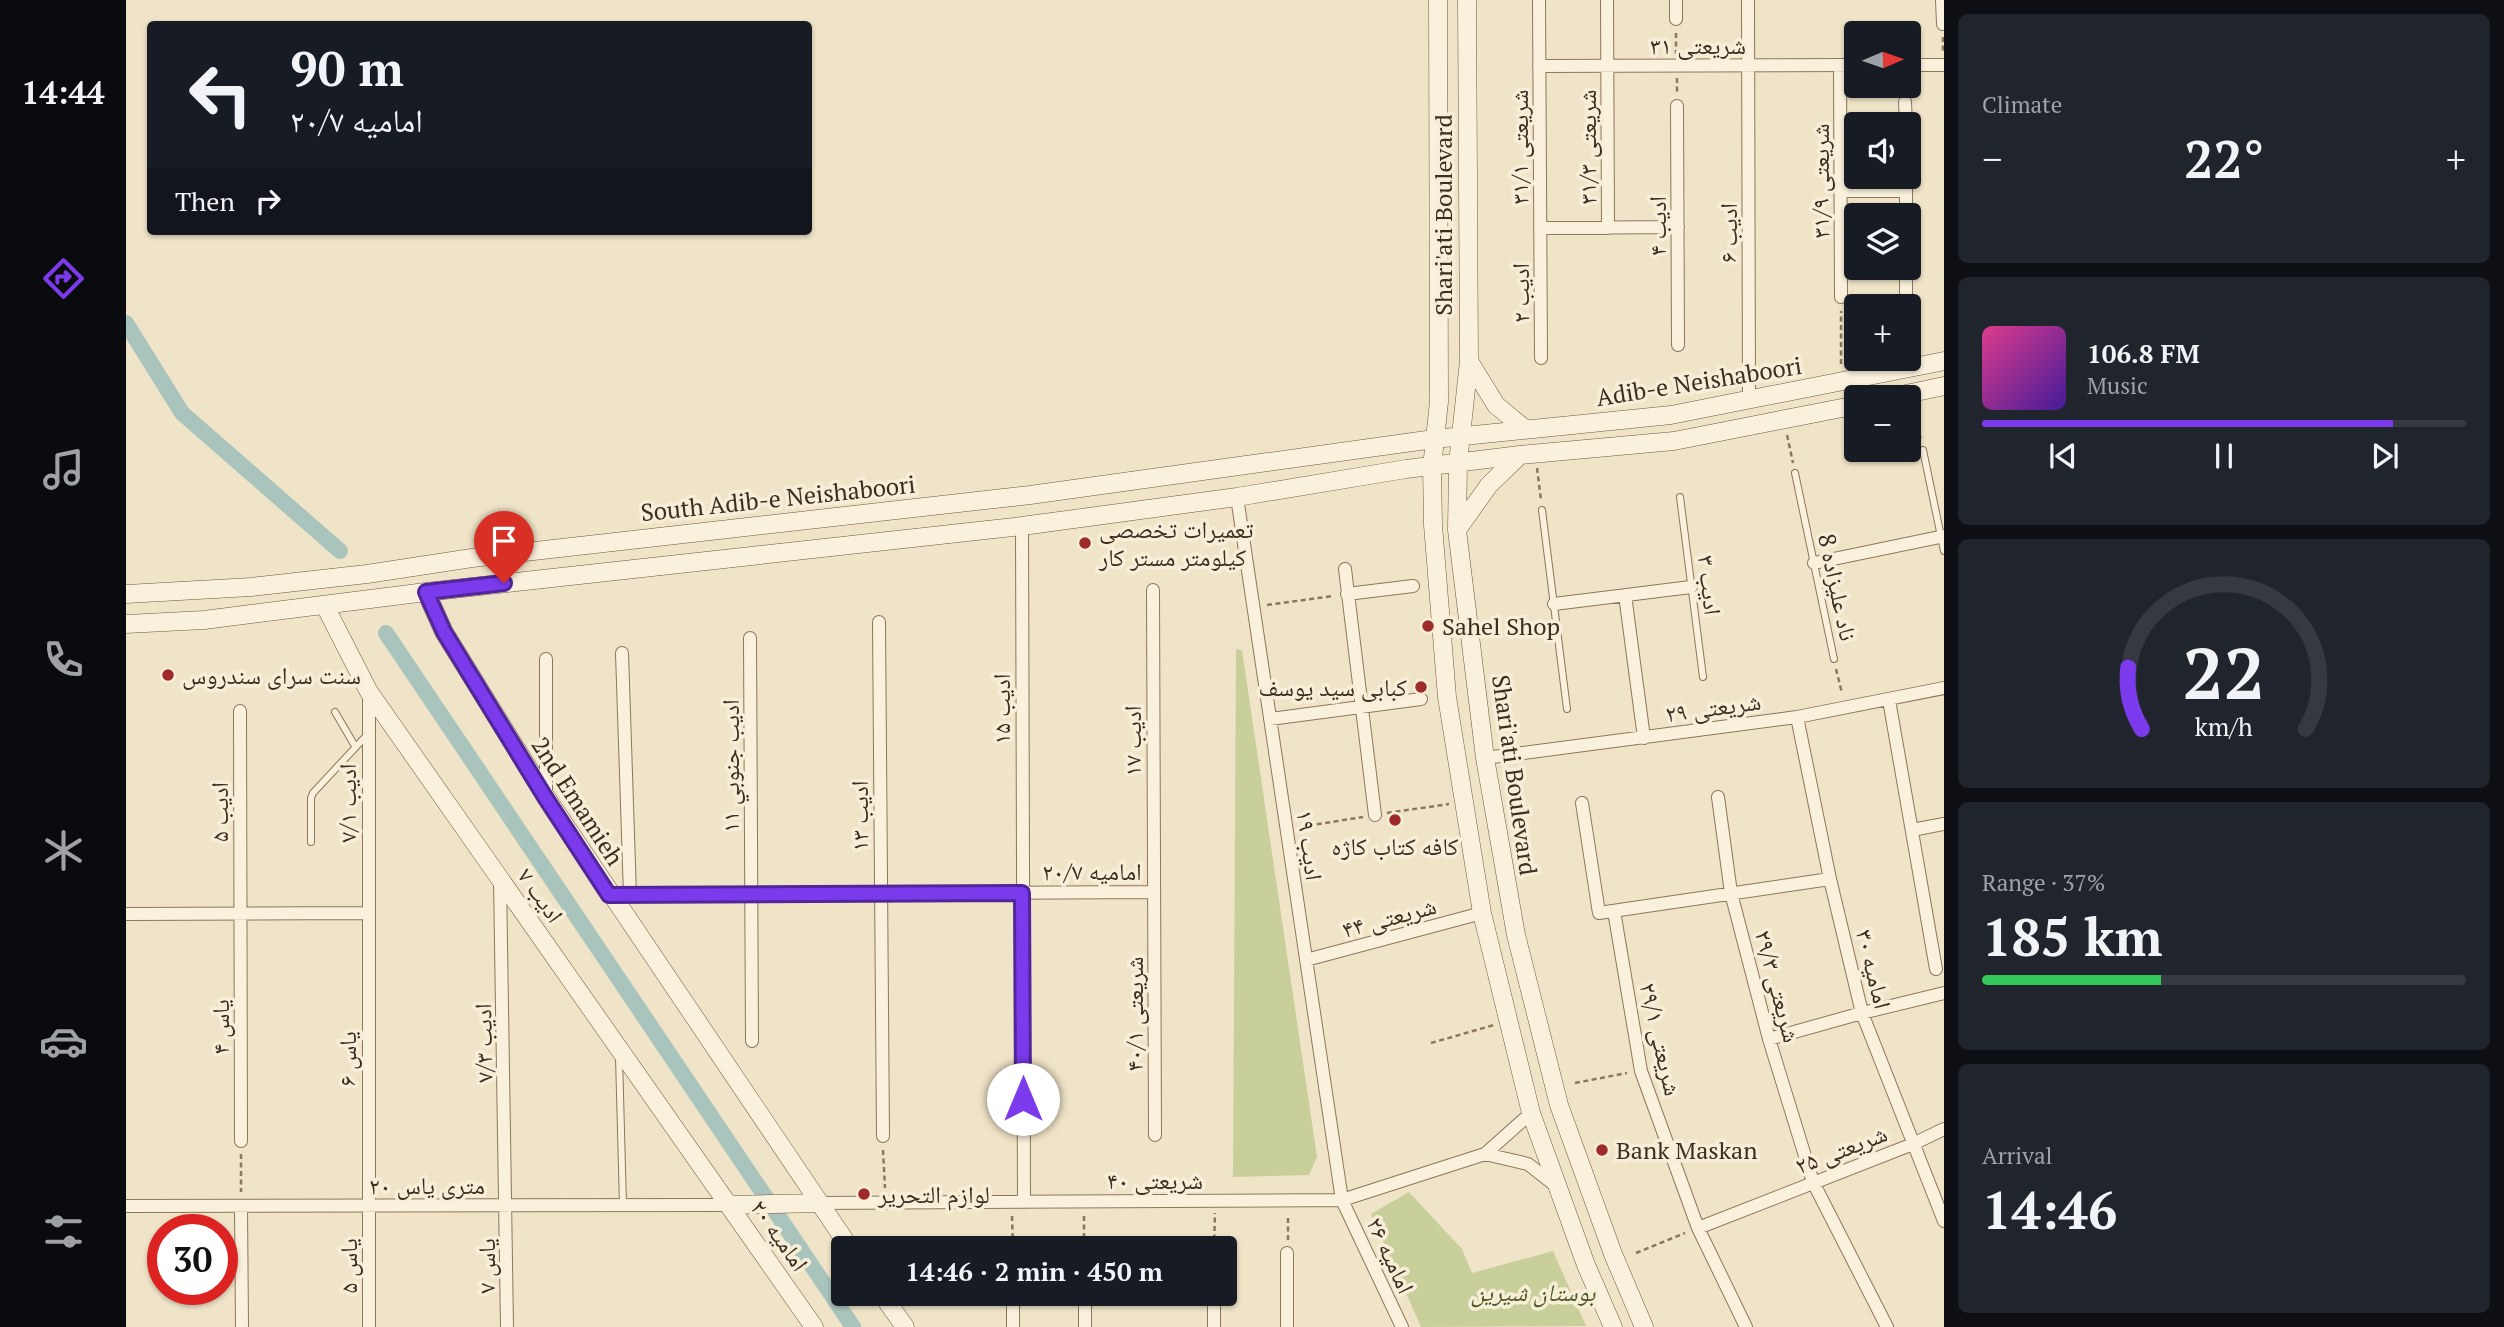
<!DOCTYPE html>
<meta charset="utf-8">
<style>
:root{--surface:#171b24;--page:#20242c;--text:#f1f3f6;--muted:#9ea1a6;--line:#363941;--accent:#7c3aed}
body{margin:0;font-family:"PT Serif","Noto Naskh Arabic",serif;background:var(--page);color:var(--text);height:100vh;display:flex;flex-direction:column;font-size:26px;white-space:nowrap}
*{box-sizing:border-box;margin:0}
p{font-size:23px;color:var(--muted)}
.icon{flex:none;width:38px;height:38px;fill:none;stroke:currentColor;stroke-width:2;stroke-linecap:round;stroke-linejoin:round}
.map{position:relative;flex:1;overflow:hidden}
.side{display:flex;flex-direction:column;gap:14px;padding:14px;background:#0d0f14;width:560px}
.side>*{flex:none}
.banner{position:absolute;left:21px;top:21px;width:665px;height:214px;border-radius:7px;box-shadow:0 2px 5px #0004;background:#171b24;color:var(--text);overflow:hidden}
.needle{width:46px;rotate:88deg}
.tools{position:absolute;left:1718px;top:21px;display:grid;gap:14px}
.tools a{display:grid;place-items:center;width:77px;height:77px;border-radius:7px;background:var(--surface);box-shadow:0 2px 5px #0004;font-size:35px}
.speed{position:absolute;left:21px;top:1214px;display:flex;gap:14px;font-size:35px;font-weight:700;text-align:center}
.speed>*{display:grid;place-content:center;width:91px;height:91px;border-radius:50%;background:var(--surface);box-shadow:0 2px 5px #0004;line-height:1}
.speed .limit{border:10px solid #d22;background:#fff;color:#111}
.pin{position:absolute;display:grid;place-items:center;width:60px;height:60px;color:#fff;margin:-72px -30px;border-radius:50% 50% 50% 0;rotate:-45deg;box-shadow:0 0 7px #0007}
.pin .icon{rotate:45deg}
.me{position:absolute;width:77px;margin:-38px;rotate:0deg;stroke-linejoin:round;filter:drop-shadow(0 0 5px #0008)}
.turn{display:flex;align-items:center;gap:24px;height:147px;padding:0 28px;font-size:32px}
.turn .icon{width:91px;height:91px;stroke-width:2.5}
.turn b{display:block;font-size:49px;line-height:60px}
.then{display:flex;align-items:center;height:66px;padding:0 28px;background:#0003;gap:14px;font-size:26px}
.big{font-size:52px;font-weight:700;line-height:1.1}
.side .tile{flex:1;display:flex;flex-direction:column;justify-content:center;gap:10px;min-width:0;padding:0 24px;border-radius:10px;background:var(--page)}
.side .dial{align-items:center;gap:0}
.dial svg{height:182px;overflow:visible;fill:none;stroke:var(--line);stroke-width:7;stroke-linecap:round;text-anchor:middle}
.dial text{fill:var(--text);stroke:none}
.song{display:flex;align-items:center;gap:21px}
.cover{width:84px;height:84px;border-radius:10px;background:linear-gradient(135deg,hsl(330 70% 55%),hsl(260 70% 35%))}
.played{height:7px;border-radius:4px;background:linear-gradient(90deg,var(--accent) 85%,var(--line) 85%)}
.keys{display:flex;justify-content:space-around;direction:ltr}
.heat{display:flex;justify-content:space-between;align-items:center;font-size:38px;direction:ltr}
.charge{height:10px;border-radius:5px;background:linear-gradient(90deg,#34c759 37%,var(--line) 0)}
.trip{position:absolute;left:705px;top:1236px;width:406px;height:70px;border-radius:7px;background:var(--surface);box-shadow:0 2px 5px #0004;font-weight:700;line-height:70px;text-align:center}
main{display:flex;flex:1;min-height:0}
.menu{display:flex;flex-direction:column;width:126px;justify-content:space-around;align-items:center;background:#090b0e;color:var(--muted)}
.menu .icon{width:49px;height:49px}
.menu .active{color:var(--accent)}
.menu b{font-size:32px;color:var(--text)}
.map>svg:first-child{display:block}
.green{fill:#c9cf9b}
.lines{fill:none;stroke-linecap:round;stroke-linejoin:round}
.canal{stroke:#a9c4bc;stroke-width:16}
.lane-casing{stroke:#8d765c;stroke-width:8}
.street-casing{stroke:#8d765c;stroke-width:14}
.secondary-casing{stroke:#6f573f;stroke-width:19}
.path{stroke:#8d765c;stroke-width:2.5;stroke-dasharray:5 3.5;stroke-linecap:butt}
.lane{stroke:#faf1dc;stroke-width:6}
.street{stroke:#faf1dc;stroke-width:12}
.secondary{stroke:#faf1dc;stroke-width:18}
.route-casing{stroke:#51269a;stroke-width:18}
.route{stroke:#7c3aed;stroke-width:12}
.poi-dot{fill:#9e2a2b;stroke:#f7eed8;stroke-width:2.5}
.labels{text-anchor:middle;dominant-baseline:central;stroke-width:7;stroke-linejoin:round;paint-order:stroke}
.street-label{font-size:24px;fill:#3d2e20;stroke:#f7eed8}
.poi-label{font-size:24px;fill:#3d2e20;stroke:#f7eed8;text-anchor:start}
.park-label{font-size:24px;font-style:italic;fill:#4d5a26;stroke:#f7eed8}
</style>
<main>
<nav class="menu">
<b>14:44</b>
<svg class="icon active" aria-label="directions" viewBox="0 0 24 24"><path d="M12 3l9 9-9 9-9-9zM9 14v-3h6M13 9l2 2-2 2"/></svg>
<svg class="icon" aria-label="music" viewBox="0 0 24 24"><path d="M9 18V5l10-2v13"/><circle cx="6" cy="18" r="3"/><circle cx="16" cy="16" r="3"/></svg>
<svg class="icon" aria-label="phone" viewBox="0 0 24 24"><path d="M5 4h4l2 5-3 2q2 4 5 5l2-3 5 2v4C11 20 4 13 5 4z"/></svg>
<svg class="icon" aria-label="climate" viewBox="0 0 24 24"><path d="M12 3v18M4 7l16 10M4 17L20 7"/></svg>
<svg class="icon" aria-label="car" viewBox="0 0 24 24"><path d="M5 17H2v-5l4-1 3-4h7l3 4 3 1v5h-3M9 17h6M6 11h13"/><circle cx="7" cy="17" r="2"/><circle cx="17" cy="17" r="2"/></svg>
<svg class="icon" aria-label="filters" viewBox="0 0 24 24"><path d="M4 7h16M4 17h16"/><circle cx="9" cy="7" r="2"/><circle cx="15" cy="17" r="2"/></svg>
</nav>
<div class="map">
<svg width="1818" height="1327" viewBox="0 0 1818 1327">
<rect width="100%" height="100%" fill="#f0e4c8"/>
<!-- green -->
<path class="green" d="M1110 649 1116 650 1191 1157 1183 1175 1107 1177Z
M1283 1192 1336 1249 1346 1273 1427 1251 1460 1326 1295 1327 1245 1214Z"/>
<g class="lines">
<!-- canal -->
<path class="canal" d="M0 323 56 413 214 551
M260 633 727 1327"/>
<!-- lane casing -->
<g class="lane-casing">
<path id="lane" d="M1797 450 1818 551
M1669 473 1708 659
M1554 497 1577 677
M1416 510 1441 709
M209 712 229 746
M185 842V798L187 793 241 735
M493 1057 497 1205"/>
</g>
<!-- street casing -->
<g class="street-casing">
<path id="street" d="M1413 0 1415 358
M1481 0 1482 228
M1550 0V19
M1622 0 1623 401
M1816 0 1817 24
M1714 65 1715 297
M1783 65H1818
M1413 66 1731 65
M1779 102 1780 124
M1551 106 1552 345
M1780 177V215
M1715 191H1780
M1414 228 1552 227
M1780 268V295
M1111 497 1216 1200 1276 1327
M896 526 898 1202
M1688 563 1818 536
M1219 569 1249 815
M1027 590 1029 1135
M1221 594 1287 586
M1499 595 1518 738
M1428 604 1565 587
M753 622 757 1136
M624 638 626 1041
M496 653 504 895
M1763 700 1810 969
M114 711 115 1141
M1671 717 1704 879 1736 1013 1818 1221
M1144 719 1295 699
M1359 758 1671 717 1818 688
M420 797V659
M1592 797 1605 893 1643 1039 1687 1182 1761 1327
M1456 803 1473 913 1704 879
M1786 830 1818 824
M374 879 381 1327
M483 895 1028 892
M1488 911 1515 1071 1572 1228 1620 1327
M0 914 242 913
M1180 960 1356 913
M1643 1039 1736 1013 1818 993
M1405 1113 1359 1154 1402 1164 1430 1186
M693 1203 1216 1200 1359 1154
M0 1206 603 1205
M115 1206 116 1327
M1572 1228 1787 1144 1818 1129
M887 1293V1327
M959 1293V1327
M1088 1293V1327
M243 1327V693
M1161 1327V1253"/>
</g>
<!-- secondary casing -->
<g class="secondary-casing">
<path id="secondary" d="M1312 0 1313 402 1306 467 1307 525 1321 697 1356 913 1405 1113 1460 1265 1487 1327
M1341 0 1343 361 1332 463 1331 530 1359 758 1390 935 1433 1105 1487 1254 1518 1327
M1343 361 1370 405 1399 429
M1766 397 1818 386
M1331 530 1363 485 1394 455
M300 592 318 632 420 797 724 1248
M0 594 125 587 241 574 346 558 904 495 1308 439 1545 415 1818 361
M199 606 243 692 688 1327
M0 624 78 620 300 592 896 526 1111 497 1280 469 1394 455 1548 441 1731 405
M603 1205 693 1203
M755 1293 779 1327"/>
</g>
<!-- path -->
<path class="path" d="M1550 33V54
M1817 37V51
M1551 78V92
M1715 364V311
M1787 409 1795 440
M1661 435 1667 463
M1411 468 1415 500
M1141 605 1207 596
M1710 669 1716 693
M1261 813 1323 804
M1174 827 1237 817
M1305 1043 1368 1025
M1449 1083 1501 1073
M757 1150 759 1188
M115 1154V1192
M886 1216 887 1248
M958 1216V1248
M1162 1240V1215
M1088 1248 1089 1213
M1510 1253 1559 1233"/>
<!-- lane -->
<use href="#lane" class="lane"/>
<!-- street -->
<use href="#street" class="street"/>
<!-- secondary -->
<use href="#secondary" class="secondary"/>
</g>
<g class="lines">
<!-- route casing -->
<g class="route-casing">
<path id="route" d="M378 583 300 592 318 632 419 797 483 895 896 893 897 1099"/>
</g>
<!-- route -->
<use href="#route" class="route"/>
</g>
<!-- markers -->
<g class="poi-dot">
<circle cx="959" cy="543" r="7"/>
<circle cx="1302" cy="626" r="7"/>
<circle cx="42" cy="675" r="7"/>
<circle cx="1295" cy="687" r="7"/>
<circle cx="1269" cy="820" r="7"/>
<circle cx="1476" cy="1150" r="7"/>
<circle cx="738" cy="1194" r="7"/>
</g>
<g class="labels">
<!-- street labels -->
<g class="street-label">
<text x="1572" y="45">شریعتی ۳۱</text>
<text transform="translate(1393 147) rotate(-90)">شریعتی ۳۱/۱</text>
<text transform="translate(1461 147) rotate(-90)">شریعتی ۳۱/۳</text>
<text transform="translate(1694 181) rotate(-90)">شریعتی ۳۱/۹</text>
<text transform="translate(1317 215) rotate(-90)">Shari'ati Boulevard</text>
<text transform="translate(1531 226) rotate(-90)">ادیب ۴</text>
<text transform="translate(1602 233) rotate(-90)">ادیب ۶</text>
<text transform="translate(1394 293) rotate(-90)">ادیب ۲</text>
<text transform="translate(1573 381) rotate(-9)">Adib-e Neishaboori</text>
<text transform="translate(652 498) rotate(-6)">South Adib-e Neishaboori</text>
<text transform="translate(1584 585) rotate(83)">ادیب ۳</text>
<text transform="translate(1712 587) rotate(78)">ناد علیزاده 8</text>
<text transform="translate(1587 707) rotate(-8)">شریعتی ۲۹</text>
<text transform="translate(875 709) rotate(-90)">ادیب ۱۵</text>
<text transform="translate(1006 741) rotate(-90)">ادیب ۱۷</text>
<text transform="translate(604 766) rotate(-90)">ادیب جنوبي ١١</text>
<text transform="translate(1389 775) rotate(82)">Shari'ati Boulevard</text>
<text transform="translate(452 801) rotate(57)">2nd Emamieh</text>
<text transform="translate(221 803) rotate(-90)">ادیب ۷/۱</text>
<text transform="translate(93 812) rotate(-90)">ادیب ۵</text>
<text transform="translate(733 816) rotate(-90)">ادیب ۱۳</text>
<text transform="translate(1184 845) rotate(82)">ادیب ۱۹</text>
<text x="966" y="871">امامیه ۲۰/۷</text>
<text transform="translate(415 895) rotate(55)">ادیب ۷</text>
<text transform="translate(1263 917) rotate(-15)">شریعتی ۴۴</text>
<text transform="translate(1748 969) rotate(76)">امامیه ۳۰</text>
<text transform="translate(1652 986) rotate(75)">شریعتی ۲۹/۳</text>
<text transform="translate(1008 1014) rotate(-90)">شریعتی ۴۰/۱</text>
<text transform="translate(94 1027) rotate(-90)">یاس ۴</text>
<text transform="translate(1535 1039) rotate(77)">شریعتی ۲۹/۱</text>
<text transform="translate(357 1043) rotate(-91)">ادیب ۷/۳</text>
<text transform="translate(221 1059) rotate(-90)">یاس ۶</text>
<text transform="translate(1715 1149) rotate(-21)">شریعتی ۲۵</text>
<text x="1029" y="1180">شریعتی ۴۰</text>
<text x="301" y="1185">۲۰ متری یاس</text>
<text transform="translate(654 1235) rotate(55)">امامیه ۲۰</text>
<text transform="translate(1265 1255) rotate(65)">امامیه ۲۶</text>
<text transform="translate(222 1266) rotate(-90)">یاس ۵</text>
<text transform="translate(360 1266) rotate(-90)">یاس ۷</text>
</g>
<!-- poi labels -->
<g class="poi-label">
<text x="973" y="529">تعمیرات تخصصی<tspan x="973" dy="28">کیلومتر مستر کار</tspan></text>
<text x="1316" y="626">Sahel Shop</text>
<text x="56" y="675">سنت سرای سندروس</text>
<text x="1281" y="687" text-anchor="end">کبابی سید یوسف</text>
<text x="1269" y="846" text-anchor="middle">کافه کتاب کاژه</text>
<text x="1490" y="1150">Bank Maskan</text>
<text x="752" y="1194">لوازم التحریر</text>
</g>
<!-- park labels -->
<g class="park-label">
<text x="1407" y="1292">بوستان شیرین</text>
</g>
</g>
</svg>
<div class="tools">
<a><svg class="needle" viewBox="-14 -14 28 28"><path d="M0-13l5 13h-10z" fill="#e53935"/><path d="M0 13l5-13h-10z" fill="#9ea1a6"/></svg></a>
<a><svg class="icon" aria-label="sound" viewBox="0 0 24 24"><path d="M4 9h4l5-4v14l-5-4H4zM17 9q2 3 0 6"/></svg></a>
<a><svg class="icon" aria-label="layers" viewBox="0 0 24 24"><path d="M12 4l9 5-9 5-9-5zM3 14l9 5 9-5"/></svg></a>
<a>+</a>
<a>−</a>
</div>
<div class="speed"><div class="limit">30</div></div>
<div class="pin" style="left:378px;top:583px;background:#d93025"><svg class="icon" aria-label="arrive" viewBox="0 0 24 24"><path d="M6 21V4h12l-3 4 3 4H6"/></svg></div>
<svg class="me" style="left:897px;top:1099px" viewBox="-20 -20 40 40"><circle r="19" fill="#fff"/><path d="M0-13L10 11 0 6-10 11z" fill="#7c3aed"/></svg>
<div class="trip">14:46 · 2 min · 450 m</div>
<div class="banner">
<div class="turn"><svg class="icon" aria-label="left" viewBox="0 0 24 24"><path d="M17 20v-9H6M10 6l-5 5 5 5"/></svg><div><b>90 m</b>امامیه ۲۰/۷</div></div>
<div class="then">Then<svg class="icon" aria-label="right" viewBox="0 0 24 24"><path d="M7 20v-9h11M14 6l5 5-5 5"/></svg></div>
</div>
</div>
<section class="side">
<div class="tile"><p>Climate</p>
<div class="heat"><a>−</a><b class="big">22°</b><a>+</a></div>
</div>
<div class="tile">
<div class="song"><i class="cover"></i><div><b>106.8 FM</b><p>Music</p></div></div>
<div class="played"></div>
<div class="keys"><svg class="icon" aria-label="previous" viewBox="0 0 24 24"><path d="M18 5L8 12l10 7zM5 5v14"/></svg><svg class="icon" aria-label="pause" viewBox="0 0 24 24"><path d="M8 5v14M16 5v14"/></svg><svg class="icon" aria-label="next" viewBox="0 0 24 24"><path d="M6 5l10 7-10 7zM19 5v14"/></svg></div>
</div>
<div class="tile dial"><svg viewBox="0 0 100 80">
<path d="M14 69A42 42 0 1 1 86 69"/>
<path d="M14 69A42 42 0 0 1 8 42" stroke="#7c3aed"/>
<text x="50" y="56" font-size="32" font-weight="700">22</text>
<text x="50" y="72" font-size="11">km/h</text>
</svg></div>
<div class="tile"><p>Range · 37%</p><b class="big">185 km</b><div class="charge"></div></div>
<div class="tile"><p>Arrival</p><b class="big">14:46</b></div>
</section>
</main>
